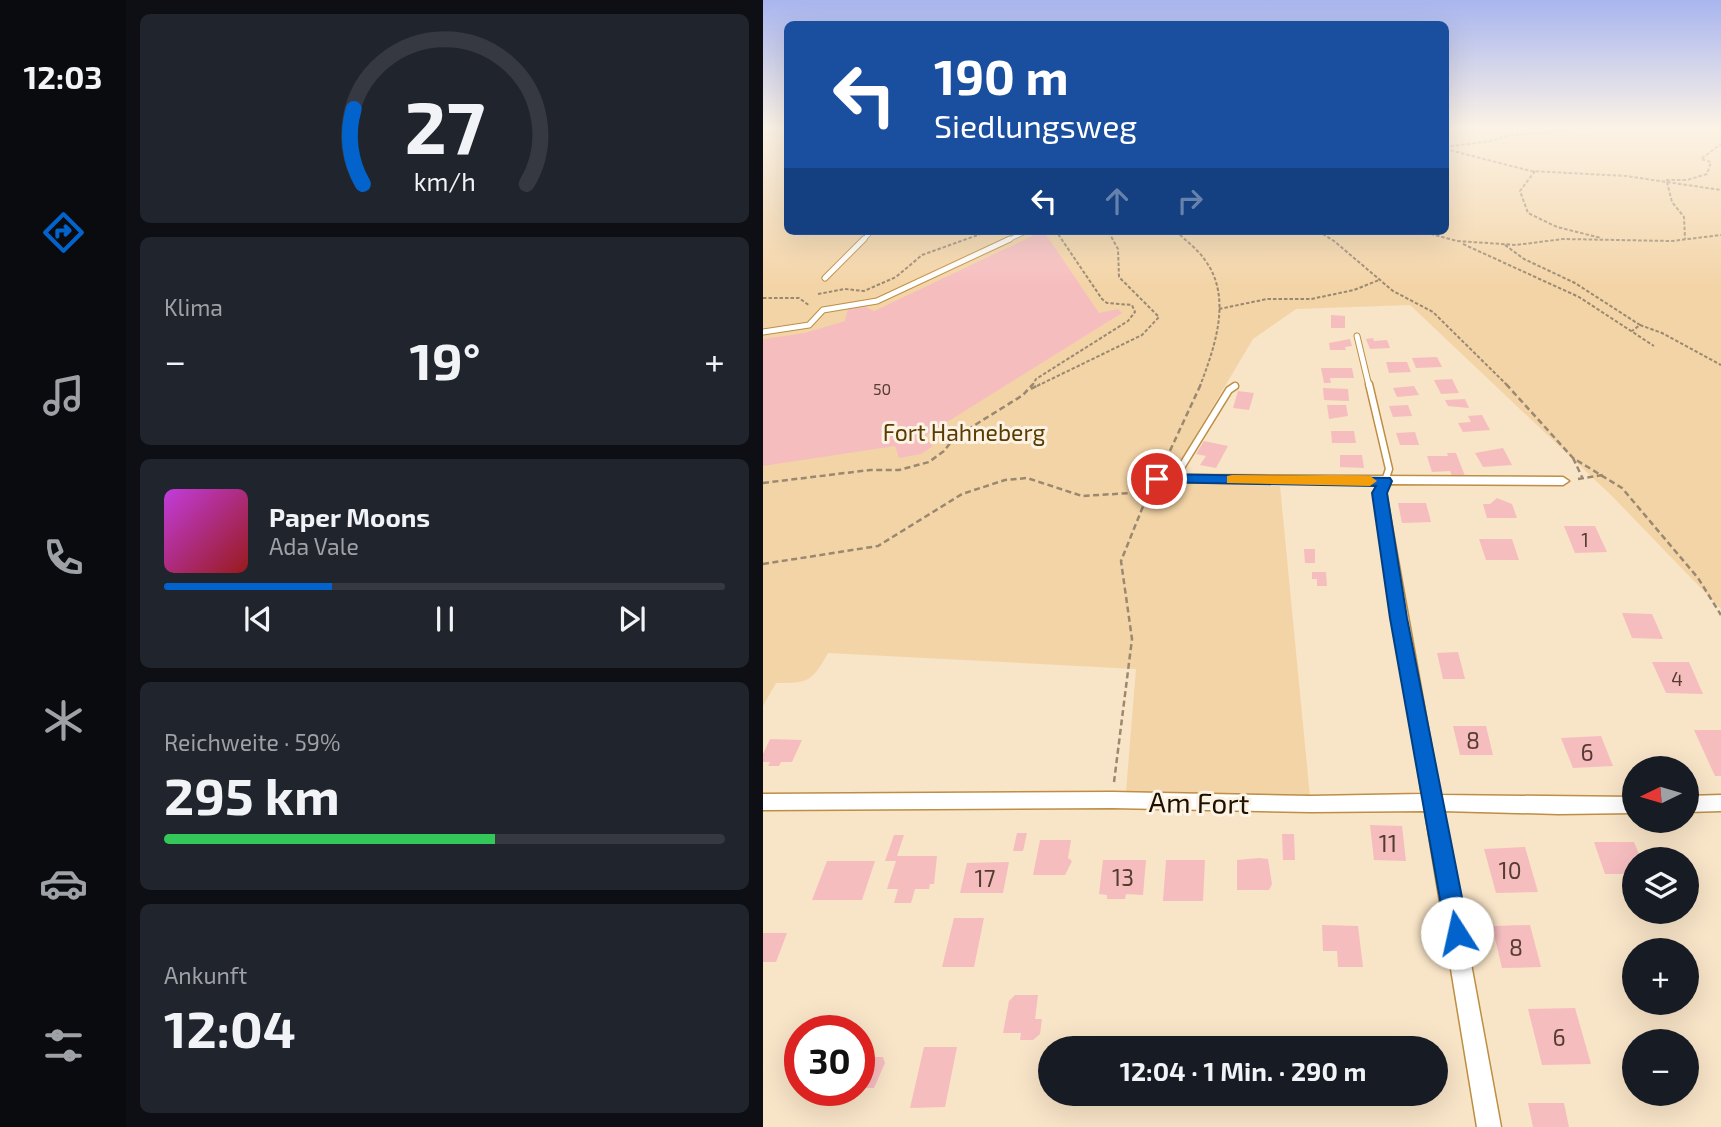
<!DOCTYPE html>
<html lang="de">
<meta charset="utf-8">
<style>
:root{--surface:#171b24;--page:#20242c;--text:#f1f3f6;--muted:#9ea1a6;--line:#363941;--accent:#0263cc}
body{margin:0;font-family:"Exo 2",sans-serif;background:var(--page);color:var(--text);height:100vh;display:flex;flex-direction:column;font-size:26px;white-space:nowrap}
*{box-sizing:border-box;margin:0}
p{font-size:23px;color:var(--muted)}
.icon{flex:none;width:38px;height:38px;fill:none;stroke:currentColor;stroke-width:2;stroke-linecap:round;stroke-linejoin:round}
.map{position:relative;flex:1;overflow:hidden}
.details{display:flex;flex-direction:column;gap:14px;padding:14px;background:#0d0f14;width:637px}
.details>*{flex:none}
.guide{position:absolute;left:21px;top:21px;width:665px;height:214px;border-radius:10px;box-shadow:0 7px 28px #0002;background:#1a4fa0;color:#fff;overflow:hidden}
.needle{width:46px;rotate:265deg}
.controls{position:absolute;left:859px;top:756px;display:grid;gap:14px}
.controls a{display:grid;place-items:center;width:77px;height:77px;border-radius:50%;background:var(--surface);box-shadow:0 7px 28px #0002;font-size:35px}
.speed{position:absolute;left:21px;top:1015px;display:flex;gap:14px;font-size:35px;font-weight:700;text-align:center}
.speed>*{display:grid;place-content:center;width:91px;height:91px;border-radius:50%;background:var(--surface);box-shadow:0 7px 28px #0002;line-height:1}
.speed .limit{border:10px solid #d22;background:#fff;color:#111}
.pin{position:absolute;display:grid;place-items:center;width:60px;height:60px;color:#fff;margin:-30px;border:4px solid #fff;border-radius:50%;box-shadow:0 2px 7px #0007}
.me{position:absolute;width:77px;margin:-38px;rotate:350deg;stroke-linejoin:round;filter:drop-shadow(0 0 5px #0008)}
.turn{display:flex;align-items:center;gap:24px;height:147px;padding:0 35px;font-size:32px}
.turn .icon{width:91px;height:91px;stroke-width:2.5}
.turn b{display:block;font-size:49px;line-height:60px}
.lanes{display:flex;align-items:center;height:66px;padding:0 35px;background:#0003;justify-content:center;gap:35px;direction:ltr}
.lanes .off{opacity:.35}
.big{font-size:52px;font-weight:700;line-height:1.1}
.details .card{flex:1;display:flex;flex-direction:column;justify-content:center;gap:10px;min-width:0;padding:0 24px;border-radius:10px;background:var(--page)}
.details .dial{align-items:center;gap:0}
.dial svg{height:182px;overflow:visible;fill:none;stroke:var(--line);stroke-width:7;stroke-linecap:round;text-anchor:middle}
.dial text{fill:var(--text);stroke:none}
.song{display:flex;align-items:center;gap:21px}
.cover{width:84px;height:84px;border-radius:10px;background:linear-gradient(135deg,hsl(290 70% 55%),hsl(0 70% 35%))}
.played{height:7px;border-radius:4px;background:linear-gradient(90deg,var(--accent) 30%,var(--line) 30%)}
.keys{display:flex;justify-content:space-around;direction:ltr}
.heat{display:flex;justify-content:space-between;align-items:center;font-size:38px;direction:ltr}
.charge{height:10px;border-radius:5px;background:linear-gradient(90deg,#34c759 59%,var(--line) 0)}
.trip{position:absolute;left:275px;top:1036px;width:410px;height:70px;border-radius:35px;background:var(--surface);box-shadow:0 7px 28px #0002;font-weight:700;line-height:70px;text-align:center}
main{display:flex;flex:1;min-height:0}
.tab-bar{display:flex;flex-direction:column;width:126px;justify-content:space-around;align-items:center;background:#090b0e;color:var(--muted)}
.tab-bar .icon{width:49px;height:49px}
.tab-bar .on{color:var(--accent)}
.tab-bar b{font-size:32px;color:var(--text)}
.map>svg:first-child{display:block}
.green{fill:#f3d4a7}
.building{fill:#f6bdbf}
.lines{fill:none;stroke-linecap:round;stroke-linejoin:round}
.service-far2-casing{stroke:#bd8e43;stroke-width:5}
.service-far1-casing{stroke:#bd8e43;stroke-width:7}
.service-casing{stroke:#bd8e43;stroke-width:9}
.minor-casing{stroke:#bd8e43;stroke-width:3}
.path-far1{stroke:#9a8870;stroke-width:2;stroke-dasharray:3.5 2;stroke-linecap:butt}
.path{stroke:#9a8870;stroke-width:2.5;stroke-dasharray:6 3.5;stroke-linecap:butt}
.service-far2{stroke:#fff;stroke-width:3.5}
.service-far1{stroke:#fff;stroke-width:5}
.service{stroke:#fff;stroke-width:6}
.minor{fill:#fff;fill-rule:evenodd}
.route{fill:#0263cc;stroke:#014085;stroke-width:2}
.slow{fill:#f59e0b}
.labels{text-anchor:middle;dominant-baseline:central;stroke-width:6;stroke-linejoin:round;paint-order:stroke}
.far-number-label{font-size:16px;fill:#553c30}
.number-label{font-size:19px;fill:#553c30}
.park-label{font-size:23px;fill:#5a3b00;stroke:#fdf3e5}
.near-number-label{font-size:23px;fill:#553c30}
.near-street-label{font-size:28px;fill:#1f1100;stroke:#fdf3e5}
</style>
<main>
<nav class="tab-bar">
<b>12:03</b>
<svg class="icon on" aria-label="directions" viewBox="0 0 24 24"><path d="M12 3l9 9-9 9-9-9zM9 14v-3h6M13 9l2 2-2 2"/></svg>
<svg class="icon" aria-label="music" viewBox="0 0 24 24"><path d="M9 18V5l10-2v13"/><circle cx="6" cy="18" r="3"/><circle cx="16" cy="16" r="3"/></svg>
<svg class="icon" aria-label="phone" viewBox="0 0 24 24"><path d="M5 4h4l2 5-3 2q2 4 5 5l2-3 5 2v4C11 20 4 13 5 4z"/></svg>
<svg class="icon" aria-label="climate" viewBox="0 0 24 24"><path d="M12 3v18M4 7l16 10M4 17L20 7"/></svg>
<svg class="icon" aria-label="car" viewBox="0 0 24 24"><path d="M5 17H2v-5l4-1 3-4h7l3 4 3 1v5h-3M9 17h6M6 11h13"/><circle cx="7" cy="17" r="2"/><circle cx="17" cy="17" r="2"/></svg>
<svg class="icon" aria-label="filters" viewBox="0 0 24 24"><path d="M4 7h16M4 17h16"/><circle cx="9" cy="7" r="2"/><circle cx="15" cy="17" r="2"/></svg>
</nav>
<section class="details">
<div class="card dial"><svg viewBox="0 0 100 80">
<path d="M14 69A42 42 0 1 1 86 69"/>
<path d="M14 69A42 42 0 0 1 10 36" stroke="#0263cc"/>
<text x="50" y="56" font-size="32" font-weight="700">27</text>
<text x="50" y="72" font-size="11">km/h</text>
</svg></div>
<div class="card"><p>Klima</p>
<div class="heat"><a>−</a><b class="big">19°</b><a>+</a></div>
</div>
<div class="card">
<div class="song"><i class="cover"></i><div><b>Paper Moons</b><p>Ada Vale</p></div></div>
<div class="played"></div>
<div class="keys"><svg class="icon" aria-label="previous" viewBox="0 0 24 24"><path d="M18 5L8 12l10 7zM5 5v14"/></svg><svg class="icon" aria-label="pause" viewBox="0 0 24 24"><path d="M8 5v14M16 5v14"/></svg><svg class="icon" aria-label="next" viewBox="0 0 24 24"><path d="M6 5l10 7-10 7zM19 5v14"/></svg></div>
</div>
<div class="card"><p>Reichweite · 59%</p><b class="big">295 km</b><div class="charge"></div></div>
<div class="card"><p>Ankunft</p><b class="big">12:04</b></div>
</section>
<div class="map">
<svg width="958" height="1127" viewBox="0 0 958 1127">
<rect width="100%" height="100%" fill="#f8e4c7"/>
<!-- green -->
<path class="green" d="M683 127H958V609L849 496 647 305 533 309 490 339 405 482 517 486 547 797 363 792 373 669 65 653C49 682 45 683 13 683L0 706V131L24 130V231H682Z"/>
<!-- building -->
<path class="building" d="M278 232 282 233 336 313 355 309 359 313 160 437 170 446 158 454 136 458 132 446 0 466V339L42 333 82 321 85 308 101 306 111 311Z
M568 315 582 316V328H568Z
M610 338 611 341 624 340 627 348 607 349 603 339Z
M587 339 589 346 582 347 583 350H567L566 343Z
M674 357 679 367 653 368 649 358Z
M623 362H644L648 372 626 373Z
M558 368H589L591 378H567L568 383H561Z
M689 379 696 393 678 394 671 380Z
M651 386 656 395 634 397 630 388Z
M560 388 585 389 586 401 561 400Z
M475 391 491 393 486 410 470 408Z
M702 399 706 408 685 406 682 400Z
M564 405H583L585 416 566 419Z
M645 405 649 416 630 417 626 406Z
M719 415 727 430 700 432 695 423 708 422 705 416Z
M568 431H591L593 443H569Z
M652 432 656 445H637L633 433Z
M441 441 465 446 453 468 437 465 443 456 433 454Z
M740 448 749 465 720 467 712 453Z
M684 453H693L702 476H689L687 471 669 472 664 456H685Z
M577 455H599L601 468 577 467Z
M734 498 749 504 754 518H724L720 504H727Z
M635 503H663L668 522 639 523Z
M801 526H832L844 552 812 553Z
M716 539H749L756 560H723Z
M541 549H552V563H542Z
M549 572H563L564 586H554V579H549Z
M859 613 889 614 900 639 869 638Z
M695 652 702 679H680L674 653Z
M889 662H926L940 694 903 693Z
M690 726H723L730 755H697Z
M931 730H958V776H952Z
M838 736 850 766 810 768 798 738Z
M7 739 39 740 29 762H18L16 766H5L7 762H0V754Z
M607 825 639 826 643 861 611 860Z
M254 833H264L260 851H250Z
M519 834H531L532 860H520Z
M131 835H141L134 856H174L171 884H167L166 889H152L148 903H131L135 889H124L133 861H122Z
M277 840H308L305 858 309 861 302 875H270Z
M831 842H871L878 859H872V874H842Z
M762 847 775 892 733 893 721 849Z
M496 858 505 859 509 884 506 890H474V860Z
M340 860H383L380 895 363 894 362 899H344V895L336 894Z
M403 860H442L440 901H400Z
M64 861H112L99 900H49Z
M246 862 240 893H197L204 863Z
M191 918H221L211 967H179Z
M559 925 595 926 600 967H575L574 951H560Z
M767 925 778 967 739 968 729 926Z
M0 933H24L13 962H0Z
M252 995H275L272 1019H279L277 1034 270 1040H257L258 1033H240L246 1001Z
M812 1008 828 1064 779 1065 765 1009Z
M614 1045V1048H543V1046Z
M161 1047H194L182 1107 147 1108Z
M96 1057H120L122 1063 111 1088H96Z
M765 1103H801L806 1127H770Z"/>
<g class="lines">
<!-- service-far2 casing -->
<g class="service-far2-casing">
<path id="service-far2" d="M0 130 24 129
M99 241 109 231
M243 241 264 231"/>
</g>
<!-- service-far1 casing -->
<g class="service-far1-casing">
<path id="service-far1" d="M62 278 101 239
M0 332 46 325 60 310 114 301 247 239
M594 336 606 386"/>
</g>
<!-- service casing -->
<g class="service-casing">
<path id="service" d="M606 384 626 469 622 481
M411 479 466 390 472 386"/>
</g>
<!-- minor casing -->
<g class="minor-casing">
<path id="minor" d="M394 475 800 477 806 481 800 485 627 484 623 493 677 795 872 797V813L796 814 680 811 738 1127H714L662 811 548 812 349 808 0 810V794L349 792 548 796 659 794 611 493 614 484 390 482 388 479Z
M958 795V811L924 812V796Z"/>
</g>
<!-- path-far1 -->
<path class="path-far1" d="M682 147 728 141 748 135 847 127
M682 149 768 171 863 176 958 190
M772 171 757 191 765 213 794 227 838 238
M903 180H924L944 174 948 162 938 159 958 144
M904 182 909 202 921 217 922 239
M413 231C423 241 436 250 444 263 469 300 451 349 437 386
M555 231 571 241 630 291 670 312 745 386
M574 231H595
M657 231 694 241 753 245 800 239 909 241 958 235
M700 244 816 297 891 346
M742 245 761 259 812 283 877 325 869 331
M55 294 82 289 101 291 133 277 159 255 226 231
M0 298H36L47 306
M456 309 504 299H548L591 290 616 280
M877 325 899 333 958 365
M269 386 273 379 365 321 372 312 369 305 344 303 339 299 293 231
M274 386 379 335 396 317 356 277 355 249 345 231"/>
<!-- path -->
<path class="path" d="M743 384 810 458 859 488 935 578 958 615
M268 389 277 384
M810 458 819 477
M399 468 438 384
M815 479 840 475
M0 483 107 470H136L166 462 181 451 191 438 260 395 270 384
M0 564 115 546 199 494 242 480 264 478 319 496 384 492
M351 782 369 639 358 561 387 489"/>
<!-- service-far2 -->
<use href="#service-far2" class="service-far2"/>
<!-- service-far1 -->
<use href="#service-far1" class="service-far1"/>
<!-- service -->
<use href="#service" class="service"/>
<!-- minor -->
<use href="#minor" class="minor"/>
</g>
<!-- sky -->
<linearGradient id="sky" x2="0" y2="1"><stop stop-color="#a8b5ef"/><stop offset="0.45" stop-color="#fcf3e6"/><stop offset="1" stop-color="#fcf3e6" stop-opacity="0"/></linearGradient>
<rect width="958" height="285" fill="url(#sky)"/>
<!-- route -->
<path class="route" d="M394 474 627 478 629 481 624 493 644 618 706 933 702 941 694 944 686 941 683 933 627 618 609 493 613 486 389 482V475Z"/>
<!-- slow -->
<path class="slow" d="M469 475 607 476 614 481 607 486 464 483V476Z"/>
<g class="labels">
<!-- far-number labels -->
<g class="far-number-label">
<text x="119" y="388">50</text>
</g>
<!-- number labels -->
<g class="number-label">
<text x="822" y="539">1</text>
<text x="914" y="678">4</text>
</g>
<!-- park labels -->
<g class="park-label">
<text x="201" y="432">Fort Hahneberg</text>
</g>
<!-- near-number labels -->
<g class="near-number-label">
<text x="710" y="740">8</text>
<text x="824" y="752">6</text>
<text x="625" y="843">11</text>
<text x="747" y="870">10</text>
<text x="360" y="877">13</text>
<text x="222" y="878">17</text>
<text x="753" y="947">8</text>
<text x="796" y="1037">6</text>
</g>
<!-- near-street labels -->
<g class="near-street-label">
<text transform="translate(436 802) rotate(1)">Am Fort</text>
</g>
</g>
</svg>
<div class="controls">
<a><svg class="needle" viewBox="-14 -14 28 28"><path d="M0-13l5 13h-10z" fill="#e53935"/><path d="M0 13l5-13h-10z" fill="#9ea1a6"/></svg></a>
<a><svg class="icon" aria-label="layers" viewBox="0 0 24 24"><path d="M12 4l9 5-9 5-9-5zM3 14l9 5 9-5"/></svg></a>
<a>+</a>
<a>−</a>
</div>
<div class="speed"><div class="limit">30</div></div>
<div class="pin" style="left:394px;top:479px;background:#d93025"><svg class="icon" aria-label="arrive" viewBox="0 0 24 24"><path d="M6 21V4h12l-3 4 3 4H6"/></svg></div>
<svg class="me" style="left:694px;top:933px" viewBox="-20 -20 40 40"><circle r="19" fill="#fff"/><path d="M0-13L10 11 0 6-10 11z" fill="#0263cc"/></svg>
<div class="trip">12:04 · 1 Min. · 290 m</div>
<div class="guide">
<div class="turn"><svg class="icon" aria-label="left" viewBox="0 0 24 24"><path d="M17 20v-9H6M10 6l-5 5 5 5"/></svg><div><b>190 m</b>Siedlungsweg</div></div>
<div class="lanes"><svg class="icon" aria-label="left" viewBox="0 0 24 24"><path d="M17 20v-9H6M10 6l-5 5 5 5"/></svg><svg class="icon off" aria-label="ahead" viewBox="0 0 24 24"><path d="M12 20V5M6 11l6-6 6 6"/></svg><svg class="icon off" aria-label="right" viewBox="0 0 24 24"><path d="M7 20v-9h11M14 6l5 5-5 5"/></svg></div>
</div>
</div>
</main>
